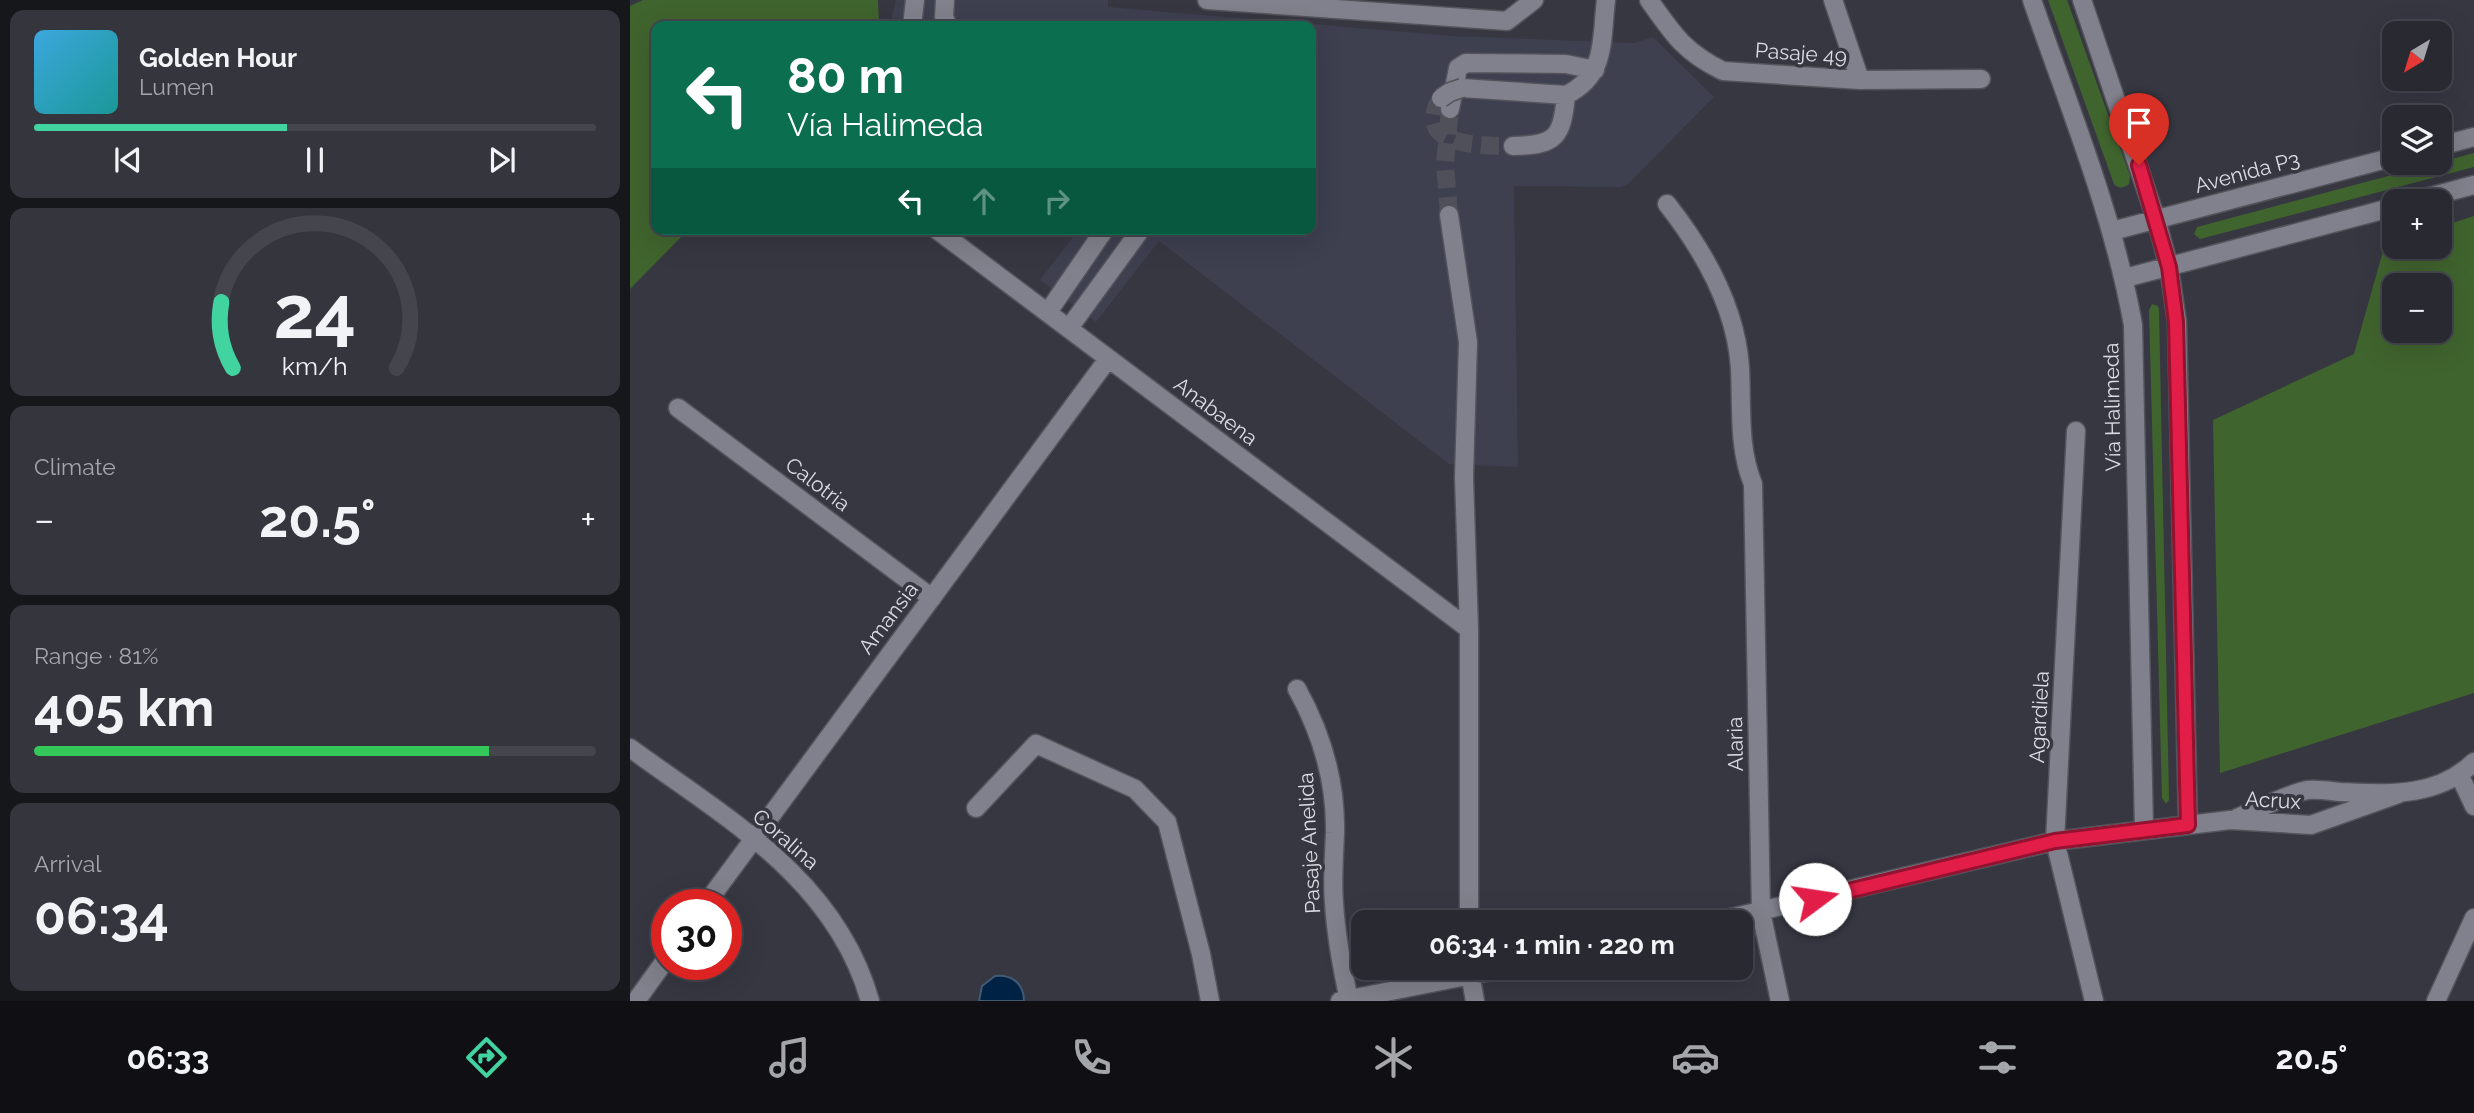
<!DOCTYPE html>
<meta charset="utf-8">
<style>
:root{--surface:#282931;--page:#34353d;--text:#f1f3f6;--muted:#a5a6ab;--line:#44454d;--accent:#41d4a1}
body{margin:0;font-family:Raleway,sans-serif;background:var(--page);color:var(--text);height:100vh;display:flex;flex-direction:column;font-size:26px;white-space:nowrap}
*{box-sizing:border-box;margin:0}
p{font-size:23px;color:var(--muted)}
.icon{flex:none;width:38px;height:38px;fill:none;stroke:currentColor;stroke-width:2;stroke-linecap:round;stroke-linejoin:round}
.map{position:relative;flex:1;overflow:hidden}
.side{display:flex;flex-direction:column;gap:10px;padding:10px;background:#16171b;width:630px}
.side>*{flex:none}
.banner{position:absolute;left:21px;top:21px;width:665px;height:214px;border-radius:14px;box-shadow:0 7px 28px #0002,0 0 0 2px var(--line);background:#0b6e4f;color:#fff;overflow:hidden}
.needle{width:46px;rotate:218deg}
.buttons{position:absolute;left:1752px;top:21px;display:grid;gap:14px}
.buttons a{display:grid;place-items:center;width:70px;height:70px;border-radius:14px;background:var(--surface);box-shadow:0 7px 28px #0002,0 0 0 2px var(--line);font-size:35px}
.speed{position:absolute;left:21px;top:889px;display:flex;gap:14px;font-size:35px;font-weight:700;text-align:center}
.speed>*{display:grid;place-content:center;width:91px;height:91px;border-radius:50%;background:var(--surface);box-shadow:0 7px 28px #0002,0 0 0 2px var(--line);line-height:1}
.speed .limit{border:10px solid #d22;background:#fff;color:#111}
.pin{position:absolute;display:grid;place-items:center;width:60px;height:60px;color:#fff;margin:-72px -30px;border-radius:50% 50% 50% 0;rotate:-45deg;box-shadow:0 0 7px #0007}
.pin .icon{rotate:45deg}
.me{position:absolute;width:77px;margin:-38px;rotate:76deg;stroke-linejoin:round;filter:drop-shadow(0 0 5px #0008)}
.turn{display:flex;align-items:center;gap:24px;height:147px;padding:0 21px;font-size:32px}
.turn .icon{width:91px;height:91px;stroke-width:2.5}
.turn b{display:block;font-size:49px;line-height:60px}
.lanes{display:flex;align-items:center;height:66px;padding:0 21px;background:#0003;justify-content:center;gap:35px;direction:ltr}
.lanes .off{opacity:.35}
.big{font-size:52px;font-weight:700;line-height:1.1}
.side .tile{flex:1;display:flex;flex-direction:column;justify-content:center;gap:10px;min-width:0;padding:0 24px;border-radius:14px;background:var(--page)}
.side .dial{align-items:center;gap:0}
.dial svg{height:182px;overflow:visible;fill:none;stroke:var(--line);stroke-width:7;stroke-linecap:round;text-anchor:middle}
.dial text{fill:var(--text);stroke:none}
.song{display:flex;align-items:center;gap:21px}
.cover{width:84px;height:84px;border-radius:10px;background:linear-gradient(135deg,hsl(200 70% 55%),hsl(180 70% 35%))}
.played{height:7px;border-radius:4px;background:linear-gradient(90deg,var(--accent) 45%,var(--line) 45%)}
.keys{display:flex;justify-content:space-around;direction:ltr}
.heat{display:flex;justify-content:space-between;align-items:center;font-size:38px;direction:ltr}
.charge{height:10px;border-radius:5px;background:linear-gradient(90deg,#34c759 81%,var(--line) 0)}
.trip{position:absolute;left:721px;top:910px;width:402px;height:70px;border-radius:14px;background:var(--surface);box-shadow:0 7px 28px #0002,0 0 0 2px var(--line);font-weight:700;line-height:70px;text-align:center}
.dock{display:flex;height:112px;justify-content:space-around;align-items:center;background:#101014;color:var(--muted)}
.dock .icon{width:49px;height:49px}
.dock .on{color:var(--accent)}
.dock b{font-size:32px;color:var(--text)}
main{display:flex;flex:1;min-height:0}
.map>svg:first-child{display:block}
.built{fill:#3e3f4f}
.green{fill:#40642e;fill-rule:evenodd}
.water{fill:#002245;stroke:#425a74;stroke-width:2}
.lines{fill:none;stroke-linecap:round;stroke-linejoin:round}
.minor-tunnel{stroke:#4f5059;stroke-width:18;stroke-dasharray:18 9;stroke-linecap:butt}
.minor-casing{stroke:#53535c;stroke-width:21}
.minor{stroke:#80818c;stroke-width:18}
.minor-bridge-casing{stroke:#53535c;stroke-width:21;stroke-linecap:butt}
.minor-bridge{stroke:#80818c;stroke-width:18}
.route-casing{stroke:#92132f;stroke-width:18}
.route{stroke:#e11d48;stroke-width:12}
.labels{text-anchor:middle;dominant-baseline:central;stroke-width:7;stroke-linejoin:round;paint-order:stroke}
.street-label{font-size:21px;fill:#dcdde3;stroke:#363741}
</style>
<main>
<section class="side">
<div class="tile">
<div class="song"><i class="cover"></i><div><b>Golden Hour</b><p>Lumen</p></div></div>
<div class="played"></div>
<div class="keys"><svg class="icon" aria-label="previous" viewBox="0 0 24 24"><path d="M18 5L8 12l10 7zM5 5v14"/></svg><svg class="icon" aria-label="pause" viewBox="0 0 24 24"><path d="M8 5v14M16 5v14"/></svg><svg class="icon" aria-label="next" viewBox="0 0 24 24"><path d="M6 5l10 7-10 7zM19 5v14"/></svg></div>
</div>
<div class="tile dial"><svg viewBox="0 0 100 80">
<path d="M14 69A42 42 0 1 1 86 69"/>
<path d="M14 69A42 42 0 0 1 9 40" stroke="#41d4a1"/>
<text x="50" y="56" font-size="32" font-weight="700">24</text>
<text x="50" y="72" font-size="11">km/h</text>
</svg></div>
<div class="tile"><p>Climate</p>
<div class="heat"><a>−</a><b class="big">20.5°</b><a>+</a></div>
</div>
<div class="tile"><p>Range · 81%</p><b class="big">405 km</b><div class="charge"></div></div>
<div class="tile"><p>Arrival</p><b class="big">06:34</b></div>
</section>
<div class="map">
<svg width="1844" height="1001" viewBox="0 0 1844 1001">
<rect width="100%" height="100%" fill="#363741"/>
<!-- built -->
<path class="built" d="M266 0H478V7L824 36 1004 43 1023 37 1084 97 998 184 991 187 884 186 888 467 819 464 529 241 466 322 410 280 449 229H681V26H260Z"/>
<!-- green -->
<path class="green" d="M13 0H248L249 26H26V229H59L0 289V6Z
M1418 0H1437L1500 176 1499 184C1494 188 1488 189 1484 184Z
M1844 153V167L1570 239 1564 234 1567 227Z
M1844 216V693L1590 773 1583 420 1724 354 1755 244 1764 241V247H1810V227ZM1810 285V331H1764V285Z
M1522 304 1528 306 1529 310 1539 800 1536 804 1532 798 1519 310Z"/>
<!-- water -->
<path class="water" d="M365 976C382 974 394 984 394 1001H349L352 986Z"/>
<g class="lines">
<!-- minor-tunnel -->
<path class="minor-tunnel" d="M811 98C781 147 854 146 883 146
M819 215 815 164 820 109"/>
<!-- minor casing -->
<g class="minor-casing">
<path id="minor" d="M315 0 314 17 318 26
M577 0 877 21 904 0
M1019 0C1043 34 1054 52 1093 71L1230 80 1351 79
M1203 0 1230 80
M1402 0C1439 107 1483 213 1503 325L1514 829
M1452 0 1526 219 1539 267 1547 322 1558 825
M282 26 285 0
M832 88 936 95C977 75 971 40 976 0
M820 109 828 68 836 63 936 64 965 70
M883 146C926 145 932 138 936 95
M1810 146 1844 137
M1784 201 1844 185
M1037 204C1074 251 1106 307 1110 368 1112 407 1108 448 1123 484L1131 912 1150 1001
M819 215 838 342 834 477 839 629V922
M306 229 839 629
M1482 231 1764 157
M1495 278 1764 207
M418 312 475 229
M439 328 509 232V229
M48 408 302 598
M1446 431 1425 841 1464 1001
M667 689C692 734 706 781 705 833 704 857 702 880 704 903 706 936 712 968 719 1000
M0 748C96 818 206 879 240 1001
M1829 774 1844 806
M346 808 406 744 505 789 537 822 571 954 580 1001
M1607 818C1624 811 1662 792 1678 790 1688 789 1700 791 1710 792 1758 794 1807 798 1844 762
M75 905 478 359
M1084 922 1425 841 1600 820 1681 825 1768 794
M839 968 845 1001
M6 1001 37 958
M710 1001 877 968
M1806 1001 1844 918"/>
</g>
<!-- minor -->
<use href="#minor" class="minor"/>
<!-- minor-bridge casing -->
<g class="minor-bridge-casing">
<path id="minor-bridge" d="M811 98 820 92 832 88"/>
</g>
<!-- minor-bridge -->
<use href="#minor-bridge" class="minor-bridge"/>
</g>
<g class="lines">
<!-- route casing -->
<g class="route-casing">
<path id="route" d="M1185 899 1425 841 1558 825 1546 322 1539 267 1509 165"/>
</g>
<!-- route -->
<use href="#route" class="route"/>
</g>
<g class="labels">
<!-- street labels -->
<g class="street-label">
<text transform="translate(1171 53) rotate(4)">Pasaje 49</text>
<text transform="translate(1617 172) rotate(-15)">Avenida P3</text>
<text transform="translate(1482 407) rotate(-91)">Vía Halimeda</text>
<text transform="translate(586 411) rotate(37)">Anabaena</text>
<text transform="translate(188 484) rotate(37)">Calotria</text>
<text transform="translate(258 618) rotate(-53)">Amansia</text>
<text transform="translate(1409 717) rotate(-87)">Agardiela</text>
<text transform="translate(1105 744) rotate(-91)">Alaria</text>
<text transform="translate(1643 800) rotate(3)">Acrux</text>
<text transform="translate(156 839) rotate(41)">Coralina</text>
<text transform="translate(679 843) rotate(-93)">Pasaje Anelida</text>
</g>
</g>
</svg>
<div class="buttons">
<a><svg class="needle" viewBox="-14 -14 28 28"><path d="M0-13l5 13h-10z" fill="#e53935"/><path d="M0 13l5-13h-10z" fill="#a5a6ab"/></svg></a>
<a><svg class="icon" aria-label="layers" viewBox="0 0 24 24"><path d="M12 4l9 5-9 5-9-5zM3 14l9 5 9-5"/></svg></a>
<a>+</a>
<a>−</a>
</div>
<div class="speed"><div class="limit">30</div></div>
<div class="pin" style="left:1509px;top:165px;background:#d93025"><svg class="icon" aria-label="arrive" viewBox="0 0 24 24"><path d="M6 21V4h12l-3 4 3 4H6"/></svg></div>
<svg class="me" style="left:1185px;top:899px" viewBox="-20 -20 40 40"><circle r="19" fill="#fff"/><path d="M0-13L10 11 0 6-10 11z" fill="#e11d48"/></svg>
<div class="trip">06:34 · 1 min · 220 m</div>
<div class="banner">
<div class="turn"><svg class="icon" aria-label="left" viewBox="0 0 24 24"><path d="M17 20v-9H6M10 6l-5 5 5 5"/></svg><div><b>80 m</b>Vía Halimeda</div></div>
<div class="lanes"><svg class="icon" aria-label="left" viewBox="0 0 24 24"><path d="M17 20v-9H6M10 6l-5 5 5 5"/></svg><svg class="icon off" aria-label="ahead" viewBox="0 0 24 24"><path d="M12 20V5M6 11l6-6 6 6"/></svg><svg class="icon off" aria-label="right" viewBox="0 0 24 24"><path d="M7 20v-9h11M14 6l5 5-5 5"/></svg></div>
</div>
</div>
</main>
<nav class="dock">
<b>06:33</b>
<svg class="icon on" aria-label="directions" viewBox="0 0 24 24"><path d="M12 3l9 9-9 9-9-9zM9 14v-3h6M13 9l2 2-2 2"/></svg>
<svg class="icon" aria-label="music" viewBox="0 0 24 24"><path d="M9 18V5l10-2v13"/><circle cx="6" cy="18" r="3"/><circle cx="16" cy="16" r="3"/></svg>
<svg class="icon" aria-label="phone" viewBox="0 0 24 24"><path d="M5 4h4l2 5-3 2q2 4 5 5l2-3 5 2v4C11 20 4 13 5 4z"/></svg>
<svg class="icon" aria-label="climate" viewBox="0 0 24 24"><path d="M12 3v18M4 7l16 10M4 17L20 7"/></svg>
<svg class="icon" aria-label="car" viewBox="0 0 24 24"><path d="M5 17H2v-5l4-1 3-4h7l3 4 3 1v5h-3M9 17h6M6 11h13"/><circle cx="7" cy="17" r="2"/><circle cx="17" cy="17" r="2"/></svg>
<svg class="icon" aria-label="filters" viewBox="0 0 24 24"><path d="M4 7h16M4 17h16"/><circle cx="9" cy="7" r="2"/><circle cx="15" cy="17" r="2"/></svg>
<b>20.5°</b>
</nav>
